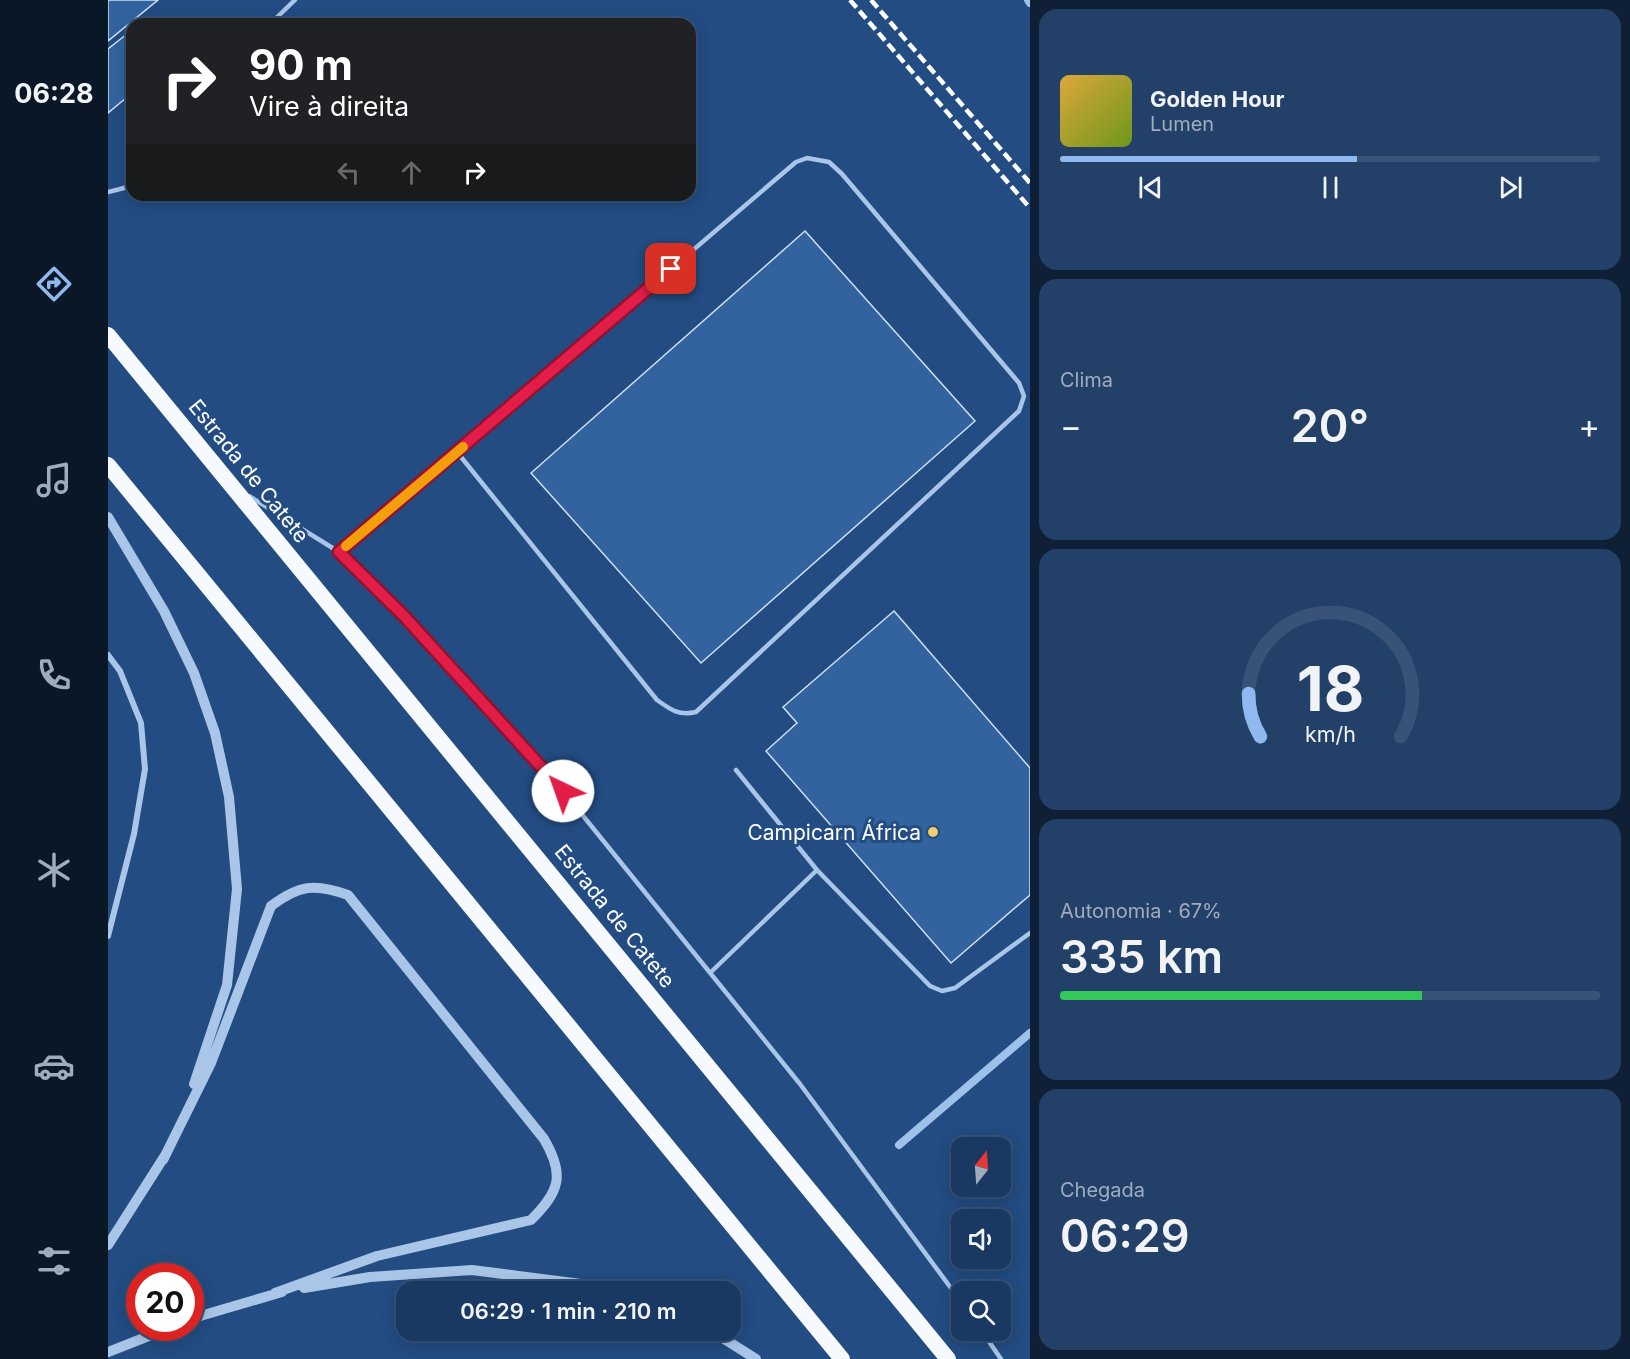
<!DOCTYPE html>
<html lang="pt">
<meta charset="utf-8">
<style>
:root{--surface:#1a3962;--page:#234068;--text:#f1f3f6;--muted:#9facbe;--line:#385377;--accent:#90b9f0}
body{margin:0;font-family:Inter,sans-serif;background:var(--page);color:var(--text);height:100vh;display:flex;flex-direction:column;font-size:22px;white-space:nowrap}
*{box-sizing:border-box;margin:0}
p{font-size:20px;color:var(--muted)}
.icon{flex:none;width:33px;height:33px;fill:none;stroke:currentColor;stroke-width:2;stroke-linecap:round;stroke-linejoin:round}
.map{position:relative;flex:1;overflow:hidden}
.details{display:flex;flex-direction:column;gap:9px;padding:9px;background:#0e1f36;width:600px}
.details>*{flex:none}
.hud{position:absolute;left:18px;top:18px;width:570px;height:183px;border-radius:18px;box-shadow:0 3px 15px #0003,0 0 0 2px var(--line);background:#202124;color:#fff;overflow:hidden}
.needle{width:39px;rotate:17deg}
.controls{position:absolute;left:843px;top:1137px;display:grid;gap:12px}
.controls a{display:grid;place-items:center;width:60px;height:60px;border-radius:12px;background:var(--surface);box-shadow:0 3px 15px #0003,0 0 0 2px var(--line);font-size:30px}
.speed{position:absolute;left:18px;top:1263px;display:flex;gap:12px;font-size:30px;font-weight:700;text-align:center}
.speed>*{display:grid;place-content:center;width:78px;height:78px;border-radius:50%;background:var(--surface);box-shadow:0 3px 15px #0003,0 0 0 2px var(--line);line-height:1}
.speed .limit{border:9px solid #d22;background:#fff;color:#111}
.pin{position:absolute;display:grid;place-items:center;width:51px;height:51px;color:#fff;margin:-26px;border-radius:12px;box-shadow:0 3px 9px #0006}
.me{position:absolute;width:66px;margin:-33px;rotate:318deg;stroke-linejoin:round;filter:drop-shadow(0 0 4px #0008)}
.turn{display:flex;align-items:center;gap:21px;height:126px;padding:0 24px;font-size:27px}
.turn .icon{width:78px;height:78px;stroke-width:2.5}
.turn b{display:block;font-size:42px;line-height:51px}
.lanes{display:flex;align-items:center;height:57px;padding:0 24px;background:#0003;justify-content:center;gap:30px;direction:ltr}
.lanes .off{opacity:.35}
.big{font-size:45px;font-weight:600;line-height:1.1}
.details .tile{flex:1;display:flex;flex-direction:column;justify-content:center;gap:9px;min-width:0;padding:0 21px;border-radius:18px;background:var(--page)}
.details .dial{align-items:center;gap:0}
.dial svg{height:156px;overflow:visible;fill:none;stroke:var(--line);stroke-width:7;stroke-linecap:round;text-anchor:middle}
.dial text{fill:var(--text);stroke:none}
.song{display:flex;align-items:center;gap:18px}
.cover{width:72px;height:72px;border-radius:9px;background:linear-gradient(135deg,hsl(40 70% 55%),hsl(80 70% 35%))}
.played{height:6px;border-radius:3px;background:linear-gradient(90deg,var(--accent) 55%,var(--line) 55%)}
.keys{display:flex;justify-content:space-around;direction:ltr}
.heat{display:flex;justify-content:space-between;align-items:center;font-size:33px;direction:ltr}
.charge{height:9px;border-radius:4px;background:linear-gradient(90deg,#34c759 67%,var(--line) 0)}
.trip{position:absolute;left:288px;top:1281px;width:345px;height:60px;border-radius:18px;background:var(--surface);box-shadow:0 3px 15px #0003,0 0 0 2px var(--line);font-weight:600;line-height:60px;text-align:center}
main{display:flex;flex:1;min-height:0}
.dock{display:flex;flex-direction:column;width:108px;justify-content:space-around;align-items:center;background:#0a1727;color:var(--muted)}
.dock .icon{width:42px;height:42px}
.dock .current{color:var(--accent)}
.dock b{font-size:27px;color:var(--text)}
.map>svg:first-child{display:block}
.lines{fill:none;stroke-linecap:round;stroke-linejoin:round}
.stream{stroke:#9dc1e9;stroke-width:8}
.building{fill:#32639f;stroke:#cde0f6;stroke-width:1.5}
.service{stroke:#a9c6e8;stroke-width:4.5}
.minor{stroke:#a9c6e8;stroke-width:6}
.tertiary{stroke:#a9c6e8;stroke-width:10}
.trunk{stroke:#f6f9fe;stroke-width:16}
.rail{stroke:#fff;stroke-width:4.5;stroke-dasharray:10 4.5;stroke-linecap:butt}
.route-casing{stroke:#92132f;stroke-width:15}
.route{stroke:#e11d48;stroke-width:10}
.slow{stroke:#f59e0b;stroke-width:10}
.poi-dot{fill:#f3cc6c;stroke:#224c82;stroke-width:2}
.labels{text-anchor:middle;dominant-baseline:central;stroke-width:6;stroke-linejoin:round;paint-order:stroke}
.street-label{font-size:21px;fill:#fff;stroke:#224c82}
.poi-label{font-size:21px;fill:#fff;stroke:#224c82;text-anchor:end}
</style>
<main>
<nav class="dock">
<b>06:28</b>
<svg class="icon current" aria-label="directions" viewBox="0 0 24 24"><path d="M12 3l9 9-9 9-9-9zM9 14v-3h6M13 9l2 2-2 2"/></svg>
<svg class="icon" aria-label="music" viewBox="0 0 24 24"><path d="M9 18V5l10-2v13"/><circle cx="6" cy="18" r="3"/><circle cx="16" cy="16" r="3"/></svg>
<svg class="icon" aria-label="phone" viewBox="0 0 24 24"><path d="M5 4h4l2 5-3 2q2 4 5 5l2-3 5 2v4C11 20 4 13 5 4z"/></svg>
<svg class="icon" aria-label="climate" viewBox="0 0 24 24"><path d="M12 3v18M4 7l16 10M4 17L20 7"/></svg>
<svg class="icon" aria-label="car" viewBox="0 0 24 24"><path d="M5 17H2v-5l4-1 3-4h7l3 4 3 1v5h-3M9 17h6M6 11h13"/><circle cx="7" cy="17" r="2"/><circle cx="17" cy="17" r="2"/></svg>
<svg class="icon" aria-label="filters" viewBox="0 0 24 24"><path d="M4 7h16M4 17h16"/><circle cx="9" cy="7" r="2"/><circle cx="15" cy="17" r="2"/></svg>
</nav>
<div class="map">
<svg width="922" height="1359" viewBox="0 0 922 1359">
<rect width="100%" height="100%" fill="#224c82"/>
<g class="lines">
<!-- stream -->
<path class="stream" d="M920 0 922 3
M791 1145 922 1033"/>
</g>
<!-- building -->
<path class="building" d="M0 0H50L0 41Z
M24 30V93L0 113V49Z
M697 231 867 421 593 663 423 473Z
M786 611 922 768V895L843 963 658 751 689 723 675 707Z"/>
<g class="lines">
<!-- service -->
<path class="service" d="M162 24 187 0
M699 158 721 162 734 174 911 383 916 396 911 411 588 712C571 716 563 710 549 700L349 452 688 162Z
M0 192 16 188 24 183
M141 496 231 552 296 616 455 791 692 1084 854 1303
M231 552 349 452
M628 770 709 870 822 986 834 991 847 988 922 933
M603 972 709 870
M873 1330 893 1359"/>
<!-- minor -->
<path class="minor" d="M0 655 12 671 33 723 37 769 26 834 0 936"/>
<!-- tertiary -->
<path class="tertiary" d="M0 517 56 611 86 673 107 733 121 797 129 889 119 985 86 1084
M55 1160 103 1063 163 906C191 885 207 883 240 895L436 1139C457 1175 452 1191 423 1220L269 1256 167 1293
M0 1245 58 1154
M196 1288 262 1277 364 1270 481 1285 501 1292
M82 1319 174 1292
M602 1330 648 1359
M0 1352 61 1328"/>
<!-- trunk -->
<path class="trunk" d="M0 335 840 1359
M0 465 734 1359"/>
<!-- rail -->
<path class="rail" d="M742 0 922 208
M763 0 922 183"/>
</g>
<g class="lines">
<!-- route casing -->
<g class="route-casing">
<path id="route" d="M455 791 296 616 231 552 563 269"/>
</g>
<!-- route -->
<use href="#route" class="route"/>
<!-- slow -->
<path class="slow" d="M238 546 355 447"/>
</g>
<!-- markers -->
<circle class="poi-dot" cx="825" cy="832" r="6"/>
<g class="labels">
<!-- street labels -->
<g class="street-label">
<text transform="translate(141 471) rotate(51)">Estrada de Catete</text>
<text transform="translate(507 916) rotate(51)">Estrada de Catete</text>
</g>
<!-- poi labels -->
<g class="poi-label">
<text x="813" y="832">Campicarn África</text>
</g>
</g>
</svg>
<div class="controls">
<a><svg class="needle" viewBox="-14 -14 28 28"><path d="M0-13l5 13h-10z" fill="#e53935"/><path d="M0 13l5-13h-10z" fill="#9facbe"/></svg></a>
<a><svg class="icon" aria-label="sound" viewBox="0 0 24 24"><path d="M4 9h4l5-4v14l-5-4H4zM17 9q2 3 0 6"/></svg></a>
<a><svg class="icon" aria-label="search" viewBox="0 0 24 24"><circle cx="10" cy="10" r="6"/><path d="M15 15l6 6"/></svg></a>
</div>
<div class="speed"><div class="limit">20</div></div>
<div class="pin" style="left:563px;top:269px;background:#d93025"><svg class="icon" aria-label="arrive" viewBox="0 0 24 24"><path d="M6 21V4h12l-3 4 3 4H6"/></svg></div>
<svg class="me" style="left:455px;top:791px" viewBox="-20 -20 40 40"><circle r="19" fill="#fff"/><path d="M0-13L10 11 0 6-10 11z" fill="#e11d48"/></svg>
<div class="trip">06:29 · 1 min · 210 m</div>
<div class="hud">
<div class="turn"><svg class="icon" aria-label="right" viewBox="0 0 24 24"><path d="M7 20v-9h11M14 6l5 5-5 5"/></svg><div><b>90 m</b>Vire à direita</div></div>
<div class="lanes"><svg class="icon off" aria-label="left" viewBox="0 0 24 24"><path d="M17 20v-9H6M10 6l-5 5 5 5"/></svg><svg class="icon off" aria-label="ahead" viewBox="0 0 24 24"><path d="M12 20V5M6 11l6-6 6 6"/></svg><svg class="icon" aria-label="right" viewBox="0 0 24 24"><path d="M7 20v-9h11M14 6l5 5-5 5"/></svg></div>
</div>
</div>
<section class="details">
<div class="tile">
<div class="song"><i class="cover"></i><div><b>Golden Hour</b><p>Lumen</p></div></div>
<div class="played"></div>
<div class="keys"><svg class="icon" aria-label="previous" viewBox="0 0 24 24"><path d="M18 5L8 12l10 7zM5 5v14"/></svg><svg class="icon" aria-label="pause" viewBox="0 0 24 24"><path d="M8 5v14M16 5v14"/></svg><svg class="icon" aria-label="next" viewBox="0 0 24 24"><path d="M6 5l10 7-10 7zM19 5v14"/></svg></div>
</div>
<div class="tile"><p>Clima</p>
<div class="heat"><a>−</a><b class="big">20°</b><a>+</a></div>
</div>
<div class="tile dial"><svg viewBox="0 0 100 80">
<path d="M14 69A42 42 0 1 1 86 69"/>
<path d="M14 69A42 42 0 0 1 8 47" stroke="#90b9f0"/>
<text x="50" y="56" font-size="32" font-weight="700">18</text>
<text x="50" y="72" font-size="11">km/h</text>
</svg></div>
<div class="tile"><p>Autonomia · 67%</p><b class="big">335 km</b><div class="charge"></div></div>
<div class="tile"><p>Chegada</p><b class="big">06:29</b></div>
</section>
</main>
